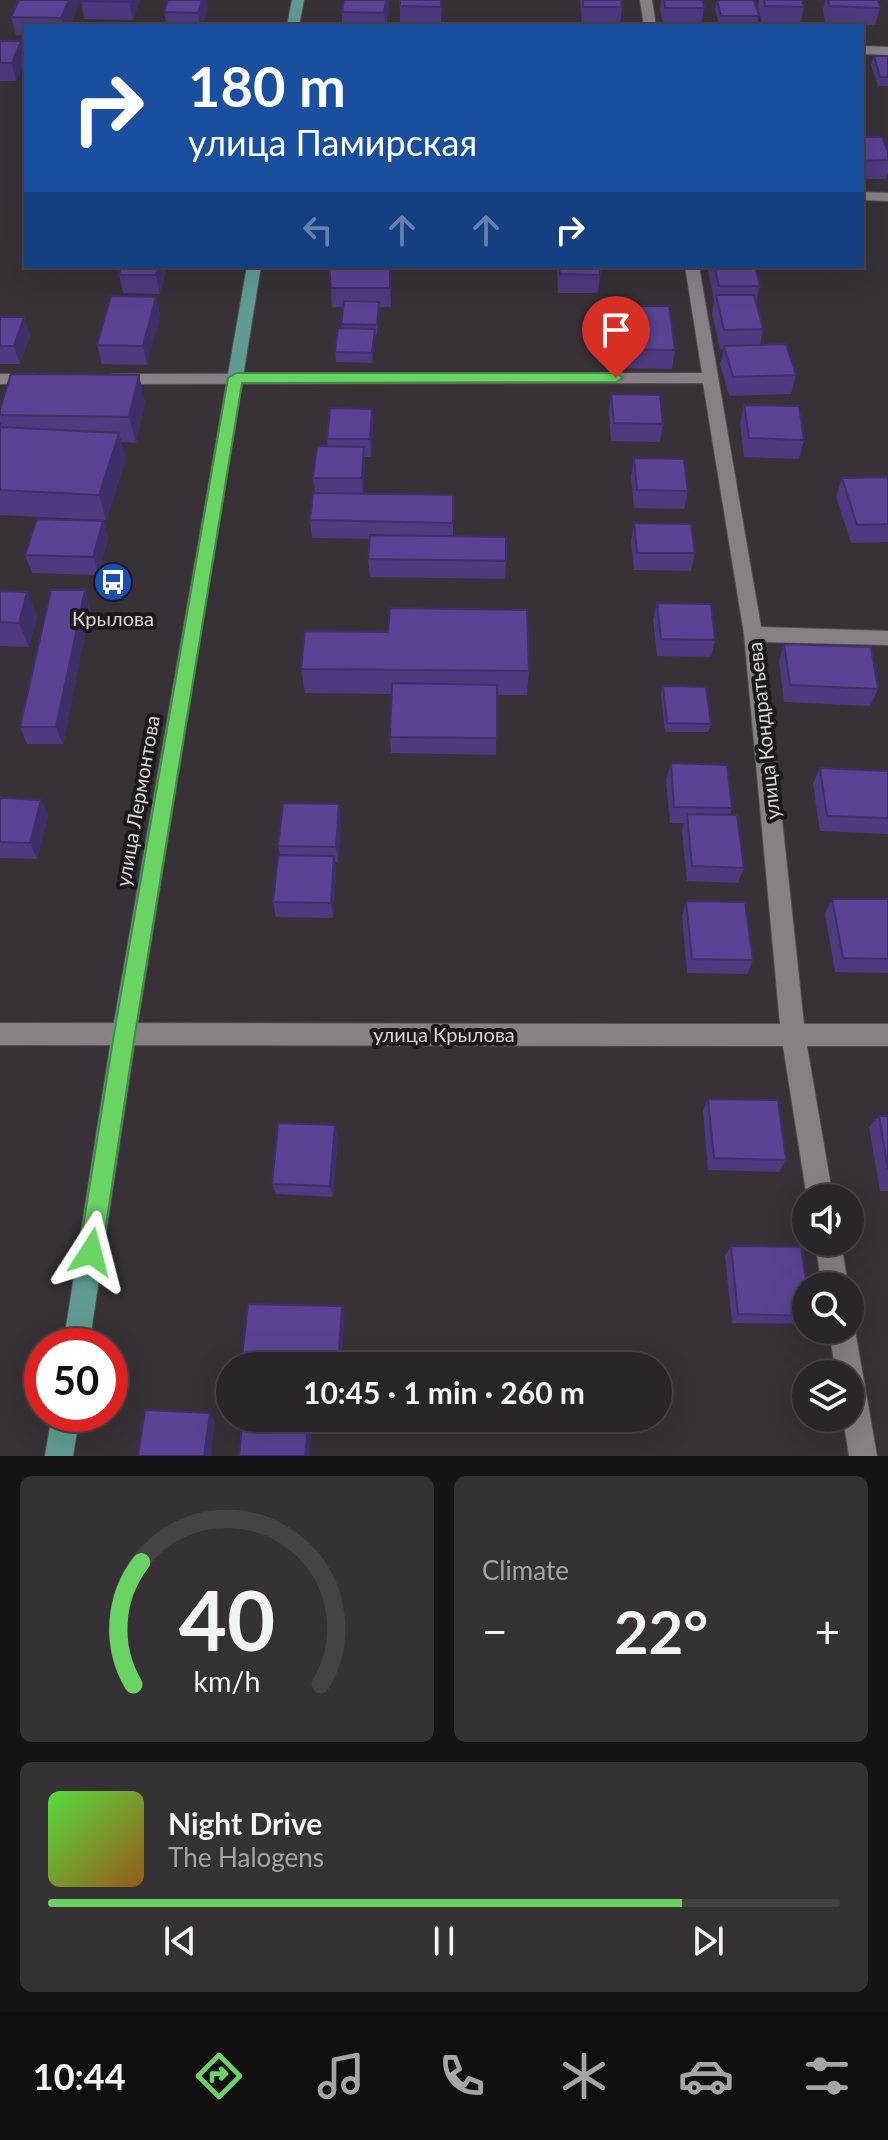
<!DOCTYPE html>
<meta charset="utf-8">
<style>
:root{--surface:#2a2529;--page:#363135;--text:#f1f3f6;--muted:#a5a5a8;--line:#464246;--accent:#69d464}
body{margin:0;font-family:Lato,sans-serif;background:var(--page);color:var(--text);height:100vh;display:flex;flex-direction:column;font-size:30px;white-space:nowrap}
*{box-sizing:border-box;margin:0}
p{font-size:26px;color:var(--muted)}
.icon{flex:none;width:44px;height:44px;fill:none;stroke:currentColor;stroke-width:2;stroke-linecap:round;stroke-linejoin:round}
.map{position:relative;height:1456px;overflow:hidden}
.drawer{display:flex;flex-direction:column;gap:20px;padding:20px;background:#171417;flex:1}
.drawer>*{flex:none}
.banner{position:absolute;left:24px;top:24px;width:840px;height:244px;border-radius:0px;box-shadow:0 8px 32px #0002,0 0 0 2px var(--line);background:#1a4fa0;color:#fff;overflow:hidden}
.buttons{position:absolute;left:792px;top:1184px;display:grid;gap:16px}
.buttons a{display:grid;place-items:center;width:72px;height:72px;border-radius:50%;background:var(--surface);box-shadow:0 8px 32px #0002,0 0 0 2px var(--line);font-size:40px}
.speed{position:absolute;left:24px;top:1328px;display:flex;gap:16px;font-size:40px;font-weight:700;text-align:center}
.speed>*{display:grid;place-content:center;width:104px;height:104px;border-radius:50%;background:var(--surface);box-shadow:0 8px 32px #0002,0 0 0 2px var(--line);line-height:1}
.speed .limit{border:12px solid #d22;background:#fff;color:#111}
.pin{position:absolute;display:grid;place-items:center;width:68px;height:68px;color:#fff;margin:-82px -34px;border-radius:50% 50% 50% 0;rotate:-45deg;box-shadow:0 0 8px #0007}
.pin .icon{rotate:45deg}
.me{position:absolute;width:88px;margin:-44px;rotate:9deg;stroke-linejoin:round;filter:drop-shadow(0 0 6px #0008)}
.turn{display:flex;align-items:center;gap:28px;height:168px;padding:0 32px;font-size:36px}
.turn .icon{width:104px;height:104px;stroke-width:2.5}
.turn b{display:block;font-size:56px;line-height:68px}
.lanes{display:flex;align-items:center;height:76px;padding:0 32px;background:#0003;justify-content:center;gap:40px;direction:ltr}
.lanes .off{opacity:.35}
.big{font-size:60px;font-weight:700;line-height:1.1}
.drawer .tile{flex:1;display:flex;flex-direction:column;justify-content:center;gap:12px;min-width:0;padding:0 28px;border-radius:12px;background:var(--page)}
.drawer .dial{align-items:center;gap:0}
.dial svg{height:208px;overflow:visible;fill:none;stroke:var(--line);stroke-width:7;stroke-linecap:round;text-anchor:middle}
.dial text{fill:var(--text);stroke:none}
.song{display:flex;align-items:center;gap:24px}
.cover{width:96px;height:96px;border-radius:12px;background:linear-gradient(135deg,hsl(110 70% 55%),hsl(30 70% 35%))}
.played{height:8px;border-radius:4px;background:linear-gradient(90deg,var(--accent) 80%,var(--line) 80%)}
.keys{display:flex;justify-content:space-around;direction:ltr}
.heat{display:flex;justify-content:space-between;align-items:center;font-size:44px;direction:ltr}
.drawer .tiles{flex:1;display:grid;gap:20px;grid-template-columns:1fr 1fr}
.tile:last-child{grid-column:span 2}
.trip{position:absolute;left:216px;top:1352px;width:456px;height:80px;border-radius:40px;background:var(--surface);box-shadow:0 8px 32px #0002,0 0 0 2px var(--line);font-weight:700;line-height:80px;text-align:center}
.tab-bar{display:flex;height:128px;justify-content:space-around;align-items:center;background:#110f10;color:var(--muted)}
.tab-bar .icon{width:56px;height:56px}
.tab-bar .current{color:var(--accent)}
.tab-bar b{font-size:36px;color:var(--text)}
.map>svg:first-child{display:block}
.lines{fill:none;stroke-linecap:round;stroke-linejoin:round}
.minor-casing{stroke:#544e54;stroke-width:2}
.major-casing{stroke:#544e54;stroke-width:2}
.minor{fill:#888087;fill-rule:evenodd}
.major{fill:#609b92;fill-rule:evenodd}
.wall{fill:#4d3a7f}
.shaded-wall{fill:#3f2f68}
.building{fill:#5a4394;stroke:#3f2f68;stroke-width:2}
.route{fill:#69d464;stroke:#448a41;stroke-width:2}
.labels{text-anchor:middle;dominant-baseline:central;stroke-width:8;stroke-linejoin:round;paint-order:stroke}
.poi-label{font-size:20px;fill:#dbd7db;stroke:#1d1a1d}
.street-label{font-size:20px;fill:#dbd7db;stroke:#1d1a1d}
</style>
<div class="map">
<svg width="888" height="1456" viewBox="0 0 888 1456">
<rect width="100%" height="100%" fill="#383137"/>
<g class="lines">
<!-- minor casing -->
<g class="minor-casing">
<path id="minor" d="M640 0H652L656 26H644Z
M862 46 888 47V55L862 54Z
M862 192 888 193V201L862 200Z
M685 266H699L761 627 888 631V645L763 642 804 1024H888V1046H807L833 1198H807L783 1046 0 1045V1023L780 1024 744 634 703 383 112 384 104 379 112 374 702 373Z
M0 374H36L44 379 36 384H0Z
M815 1242H841L848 1286H822Z
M850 1320 855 1330 877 1456H849L843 1418H850V1374H836L829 1330H850Z"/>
</g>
<!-- major casing -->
<g class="major-casing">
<path id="major" d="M292 0H304L299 26H287Z
M247 266H261L136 1034 89 1346H63L112 1034Z
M52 1414H80L73 1456H45Z"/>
</g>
<!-- minor -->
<use href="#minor" class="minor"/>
<!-- major -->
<use href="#major" class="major"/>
</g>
<!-- wall -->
<path class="wall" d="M81 0H140L133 20 84 19Z
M386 0H389V4L386 26H342V12Z
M400 0H442L441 25 400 24Z
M580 0H621L622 7 620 25 582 24Z
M661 0H703L704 8 701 25H663L660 9Z
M717 0 759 16 757 26 719 25 715 9Z
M759 0H802L804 7 800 24H762L758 7Z
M825 0H878L880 8 875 25 825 23 823 10Z
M79 3 70 26H26V35H16L11 17Z
M208 6 202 26H167L164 12Z
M0 41 26 59 16 81H0Z
M874 56H888V86H878L871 65Z
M862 137 888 151V173L886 179H862Z
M121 266H167L160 294 123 293 119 275Z
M329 266H390L391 307H379L377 334H375L372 363 336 362 335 352 341 328 343 307H332Z
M557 266H600V275L598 293H558Z
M707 266H755L760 286 756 302 763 329 760 345 796 375 791 394 729 396 720 364 724 349H720L712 314 714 301Z
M156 297 160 315 147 365 102 364 97 345Z
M615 306 675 350 672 369 616 368 613 324Z
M0 317H24L30 336 20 364H0Z
M611 394 663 424 660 442 611 441 609 412Z
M145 401 136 443 121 442 126 459 106 520 0 515V427H2L0 421V409Z
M744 405 804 440 799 459 744 457 740 423Z
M372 409 373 427 371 457H365L363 493 453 495V536L506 561 505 579 370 577 368 559 370 539 312 538 310 520 315 493 313 478 328 447 327 439Z
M634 458 688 491 684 509 634 508 631 477Z
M888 477V542L851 543 836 497 842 478Z
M103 521 108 539 98 575 32 573 25 555Z
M634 523 695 553 691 571 634 570 631 541Z
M85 590 90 608 63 744H27L20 727Z
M0 591 27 592 37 616 29 647 0 646Z
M657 603 715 640 711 657 657 656 653 620Z
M784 644 878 689 870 706 784 702 779 661Z
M301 669 529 671 527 695H497L496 755 391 753 390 737 392 694 305 693Z
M663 686 711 724 708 732H665L661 695Z
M671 763 732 808 730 815 744 868 738 883 687 881 682 830 684 823H670L666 780Z
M820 768 888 771V834L820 831 813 784Z
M0 798 41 800 48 816 37 859 0 858Z
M341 820 338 862H335L336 871 333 918 276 917 273 902 280 855 278 846Z
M832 899H888V973L835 972 825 914Z
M686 901 753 960 747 974 687 973 682 916Z
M708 1099 786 1160 779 1172 708 1170 703 1111Z
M879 1116H888V1191H880L869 1127Z
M338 1137 333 1197 276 1194 272 1184Z
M731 1246 806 1316V1321L802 1324 732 1323 725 1256Z"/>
<!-- shaded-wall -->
<path class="shaded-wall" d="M69 0H78L79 3 70 26H63L61 18Z
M130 0H140L133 20 129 2Z
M202 0H207L208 6 202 26H200L198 13Z
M386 0H389V4L385 26 384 13Z
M21 41 26 59 16 81 12 63Z
M159 266H167L160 294 156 275Z
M156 297 160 315 147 365 143 346Z
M24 317 30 336 20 364 14 346Z
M375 329V339L372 363V353Z
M139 375 145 401 136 443 129 417Z
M372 409 373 427 371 457 370 439Z
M119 433 126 459 106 520 99 495Z
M364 447 365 466 363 496 362 478Z
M103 521 108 539 98 575 93 557Z
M85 590 90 608 63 744 56 727Z
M27 592 37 616 29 647 19 623Z
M41 800 48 816 37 859 30 843Z
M339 804 341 820 338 862 336 847Z
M334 856 336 871 333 918 331 903Z
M335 1125 338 1137 333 1197 330 1186Z
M342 1306 345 1315 341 1366H338Z
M210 1413 215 1420 211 1456H204Z
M309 1418H313L309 1456H305Z"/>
<!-- building -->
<path class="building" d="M19 0H69L61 18 11 17Z
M81 0H130L129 2 81 1Z
M168 0H202L198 13 164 12Z
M344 0H386L384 13 342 12Z
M400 0H441V7L400 6Z
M583 0H621L622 7H583Z
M664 0H703L704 8H665Z
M717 0H754L759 16H721Z
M764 0H802L804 7 765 6Z
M828 0H878L880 8 829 6Z
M0 41H21L12 63H0Z
M874 56H888V77H880Z
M862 137H882L888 151V160L862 161Z
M121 266H159L156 275H119Z
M329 266H390V288H331Z
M559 266H600V275L560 274Z
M714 266H755L760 286H719Z
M716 295H754L763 329 724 330Z
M111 296 156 297 143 346 97 345Z
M344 301 379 302 377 325 341 324Z
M615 306H669L675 350 619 349Z
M0 317H24L14 346H0Z
M338 328 375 329 372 353 335 352Z
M786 344 796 375 733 377 724 346Z
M11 374 139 375 129 417 0 415V409Z
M611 394 660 395 663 424 614 423Z
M744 405 799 406 804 440 749 438Z
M330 408 372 409 370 439H327Z
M0 427 119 433 99 495 0 490Z
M317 446 364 447 362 478H313Z
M634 458 684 459 688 491 637 490Z
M888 477V524L857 525 842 478Z
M313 493 453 495V523L310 520Z
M37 519 103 521 93 557 25 555Z
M634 523 691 524 695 553H637Z
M370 535 506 537V561L368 559Z
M51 590H85L56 727H20Z
M0 591 27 592 19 623 0 622Z
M657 603 711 604 715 640 661 639Z
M390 608 527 610 529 671 301 669 305 631 388 632Z
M784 644 871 647 878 689 790 685Z
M392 683 497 685V738L390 737Z
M663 686 706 687 711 724 667 723Z
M671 763 727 765 732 808 674 807Z
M820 768 888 771V818L827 816Z
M0 798 41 800 30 843 0 842Z
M283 803 339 804 336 847 278 846Z
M687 814 737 815 744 868 692 866Z
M278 855 334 856 331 903 273 902Z
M832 899H888V959L843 958Z
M686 901 745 902 753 960 692 959Z
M708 1099 778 1100 786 1160 714 1158Z
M879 1116H888V1169Z
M278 1123 335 1125 330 1186 272 1184Z
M731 1246 801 1247 807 1286 806 1316 738 1314Z
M248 1304 342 1306 338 1366H241Z
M145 1410 210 1413 204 1456H138Z
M243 1418H309L305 1456H239Z"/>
<!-- route -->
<path class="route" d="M236 373H616L623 378 616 382 242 383 135 1034 102 1252 99 1261 91 1264 82 1261 79 1252 114 1034 228 378Z"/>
<!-- icons -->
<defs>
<g id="bus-disc" transform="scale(2)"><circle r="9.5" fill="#1a4fb4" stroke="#1d1a1d"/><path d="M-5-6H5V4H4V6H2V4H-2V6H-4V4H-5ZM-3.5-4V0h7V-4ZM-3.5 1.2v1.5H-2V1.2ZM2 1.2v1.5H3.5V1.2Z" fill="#fff"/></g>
</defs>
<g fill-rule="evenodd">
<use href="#bus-disc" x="113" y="582"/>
</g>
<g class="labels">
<!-- poi labels -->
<g class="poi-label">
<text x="113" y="618">Крылова</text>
</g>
<!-- street labels -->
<g class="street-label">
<text transform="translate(763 731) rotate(-96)">улица Кондратьева</text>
<text transform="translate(137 801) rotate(-80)">улица Лермонтова</text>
<text x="444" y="1034">улица Крылова</text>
</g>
</g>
</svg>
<div class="buttons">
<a><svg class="icon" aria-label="sound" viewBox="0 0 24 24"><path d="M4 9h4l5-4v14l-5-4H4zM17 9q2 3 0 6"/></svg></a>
<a><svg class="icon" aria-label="search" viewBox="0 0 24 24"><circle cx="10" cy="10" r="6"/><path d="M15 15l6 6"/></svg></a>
<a><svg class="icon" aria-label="layers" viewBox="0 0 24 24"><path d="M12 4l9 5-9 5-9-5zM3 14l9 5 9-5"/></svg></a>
</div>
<div class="speed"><div class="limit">50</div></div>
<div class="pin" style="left:616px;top:378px;background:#d93025"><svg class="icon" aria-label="arrive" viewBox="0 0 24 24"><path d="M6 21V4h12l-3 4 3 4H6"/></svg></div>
<svg class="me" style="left:91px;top:1252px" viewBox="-20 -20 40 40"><path d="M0-17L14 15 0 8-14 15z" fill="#69d464" stroke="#fff" stroke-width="4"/></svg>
<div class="trip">10:45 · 1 min · 260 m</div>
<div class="banner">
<div class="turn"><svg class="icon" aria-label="right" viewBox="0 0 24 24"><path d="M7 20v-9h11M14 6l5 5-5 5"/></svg><div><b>180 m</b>улица Памирская</div></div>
<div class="lanes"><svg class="icon off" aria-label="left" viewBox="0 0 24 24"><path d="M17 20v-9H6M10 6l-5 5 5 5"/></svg><svg class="icon off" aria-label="ahead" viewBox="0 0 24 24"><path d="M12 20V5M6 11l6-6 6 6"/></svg><svg class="icon off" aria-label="ahead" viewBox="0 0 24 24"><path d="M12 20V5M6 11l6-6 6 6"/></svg><svg class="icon" aria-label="right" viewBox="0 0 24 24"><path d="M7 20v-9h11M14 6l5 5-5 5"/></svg></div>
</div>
</div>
<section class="drawer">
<div class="tiles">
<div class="tile dial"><svg viewBox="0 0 100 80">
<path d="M14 69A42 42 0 1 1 86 69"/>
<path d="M14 69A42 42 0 0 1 17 22" stroke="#69d464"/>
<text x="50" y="56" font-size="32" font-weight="700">40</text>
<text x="50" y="72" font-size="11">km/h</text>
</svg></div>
<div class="tile"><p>Climate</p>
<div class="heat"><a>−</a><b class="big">22°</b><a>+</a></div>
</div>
<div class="tile">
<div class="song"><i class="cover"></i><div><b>Night Drive</b><p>The Halogens</p></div></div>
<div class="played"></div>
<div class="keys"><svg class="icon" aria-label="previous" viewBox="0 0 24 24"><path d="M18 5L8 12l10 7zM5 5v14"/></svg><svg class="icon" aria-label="pause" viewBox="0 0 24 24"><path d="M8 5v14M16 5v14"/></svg><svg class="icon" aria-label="next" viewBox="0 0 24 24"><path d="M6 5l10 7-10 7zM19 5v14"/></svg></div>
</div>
</div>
</section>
<nav class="tab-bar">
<b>10:44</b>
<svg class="icon current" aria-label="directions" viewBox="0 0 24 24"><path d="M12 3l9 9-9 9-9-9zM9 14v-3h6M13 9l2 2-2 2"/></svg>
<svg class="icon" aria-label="music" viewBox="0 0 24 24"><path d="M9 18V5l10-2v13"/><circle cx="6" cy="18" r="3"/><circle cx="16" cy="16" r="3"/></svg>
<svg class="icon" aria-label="phone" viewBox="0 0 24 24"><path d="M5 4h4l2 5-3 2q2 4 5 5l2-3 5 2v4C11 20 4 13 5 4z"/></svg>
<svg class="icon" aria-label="climate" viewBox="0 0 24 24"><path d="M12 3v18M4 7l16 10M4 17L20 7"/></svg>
<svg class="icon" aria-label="car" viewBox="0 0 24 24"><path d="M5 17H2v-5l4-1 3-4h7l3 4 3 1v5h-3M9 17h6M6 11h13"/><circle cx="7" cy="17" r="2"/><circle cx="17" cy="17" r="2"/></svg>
<svg class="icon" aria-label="filters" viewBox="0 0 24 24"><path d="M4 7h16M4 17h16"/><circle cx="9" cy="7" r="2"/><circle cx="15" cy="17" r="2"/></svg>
</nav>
